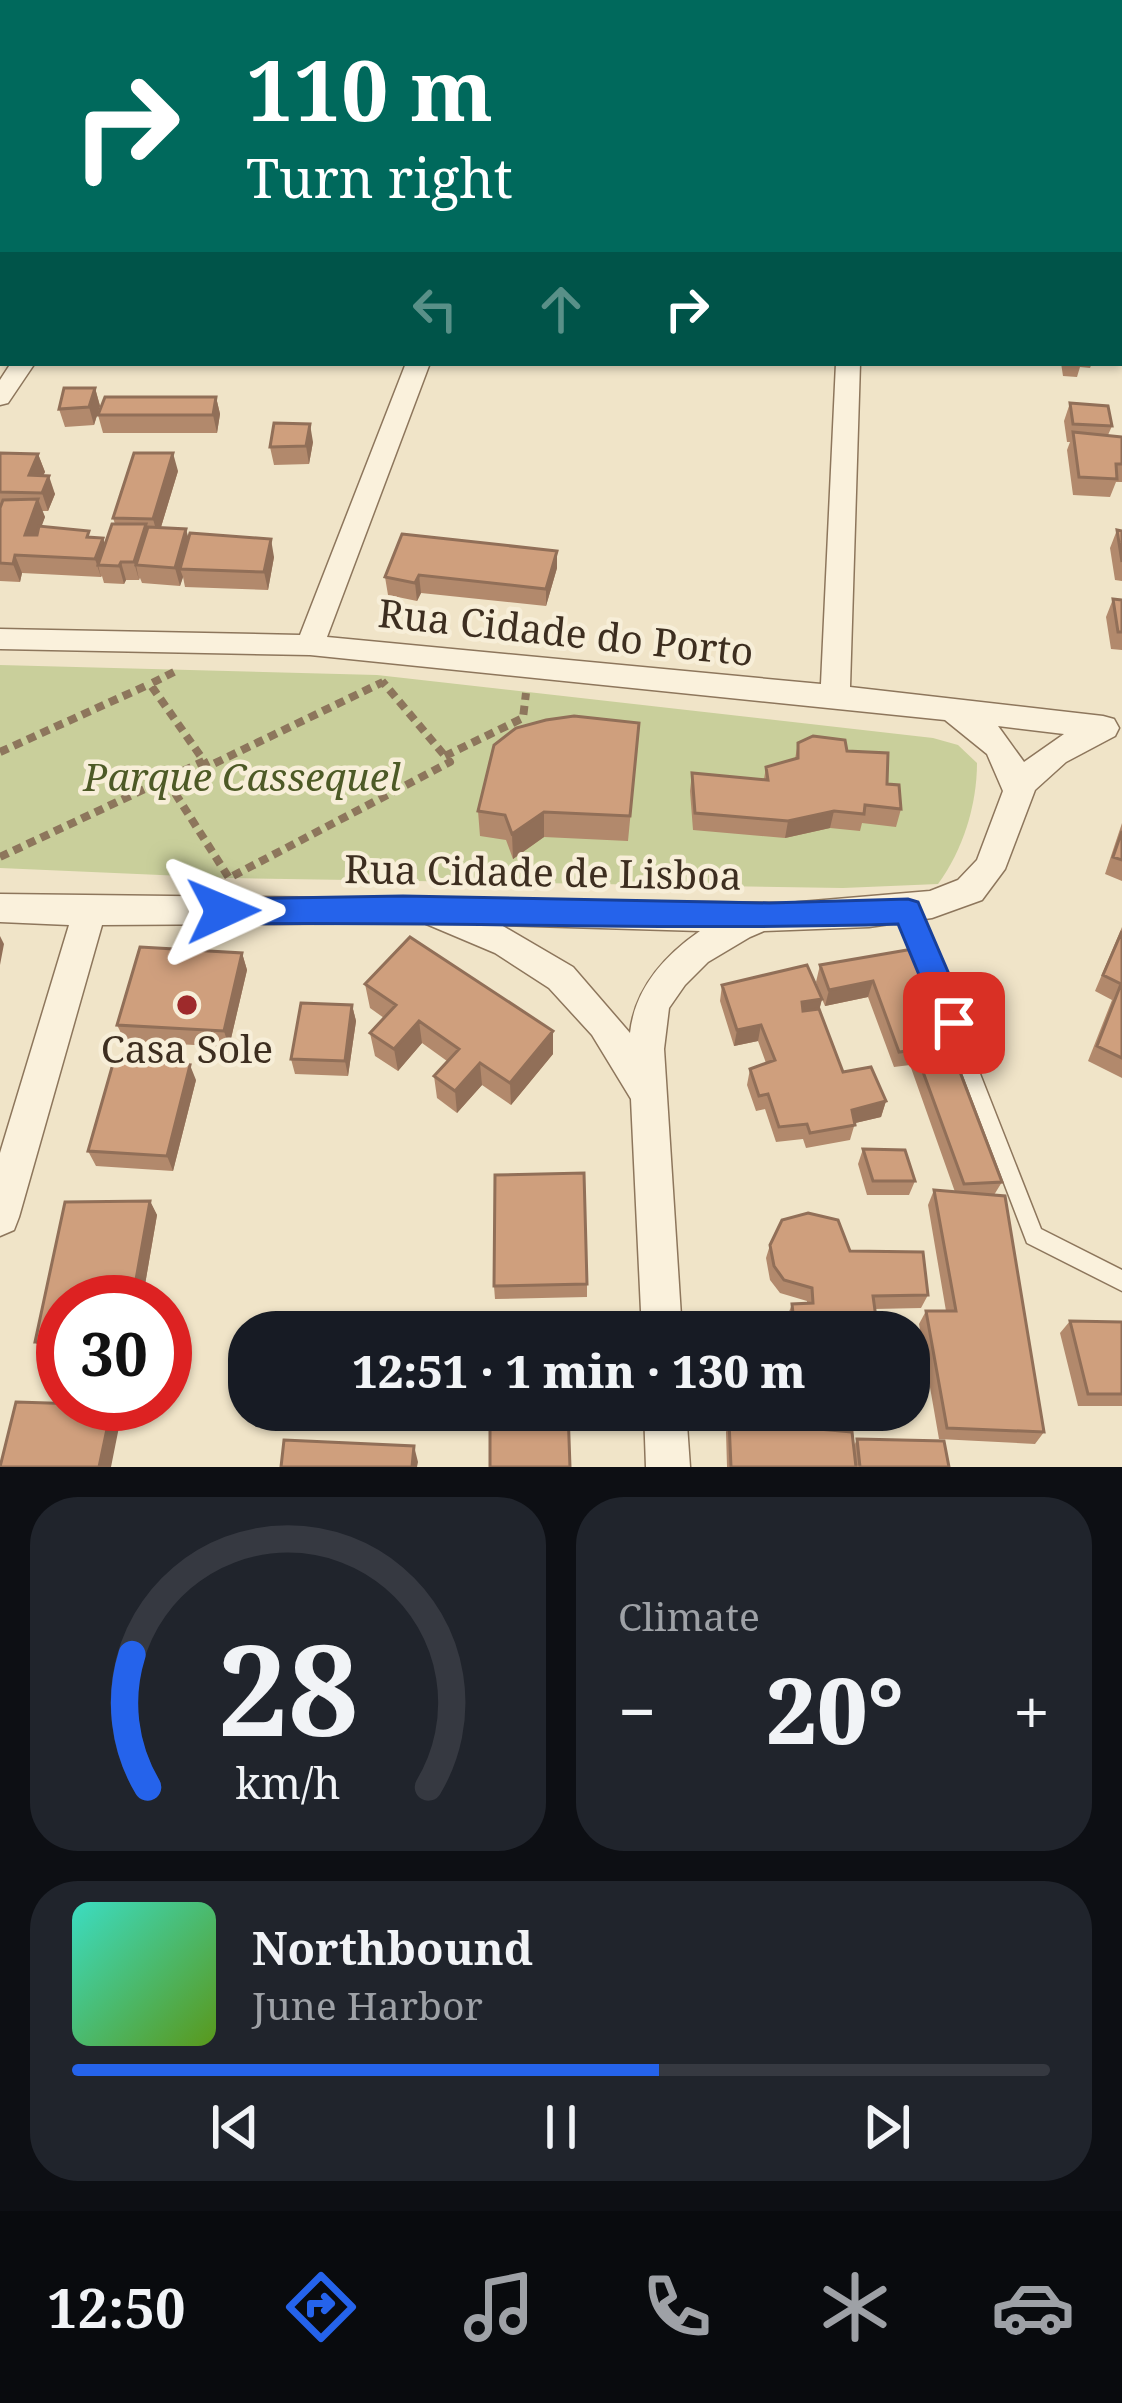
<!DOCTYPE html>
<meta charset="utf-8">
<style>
:root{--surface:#171b24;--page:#20242c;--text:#f1f3f6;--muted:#9ea1a6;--line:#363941;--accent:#2563eb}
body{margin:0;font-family:"Noto Serif",serif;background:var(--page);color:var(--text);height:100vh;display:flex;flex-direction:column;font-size:45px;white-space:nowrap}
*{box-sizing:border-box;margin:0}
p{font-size:39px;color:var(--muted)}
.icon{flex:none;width:66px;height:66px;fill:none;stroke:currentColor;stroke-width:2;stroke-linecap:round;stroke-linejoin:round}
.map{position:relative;height:1467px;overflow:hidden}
.panel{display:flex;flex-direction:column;gap:30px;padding:30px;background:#0d0f14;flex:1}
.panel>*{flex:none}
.guide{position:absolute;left:0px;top:0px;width:1122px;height:366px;box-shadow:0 3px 9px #0004;background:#00695c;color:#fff;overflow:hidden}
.speed{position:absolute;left:36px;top:1275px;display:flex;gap:24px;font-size:60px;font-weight:700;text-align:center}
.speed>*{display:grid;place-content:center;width:156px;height:156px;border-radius:50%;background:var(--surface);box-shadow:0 3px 9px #0004;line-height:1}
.speed .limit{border:18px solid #d22;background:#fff;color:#111}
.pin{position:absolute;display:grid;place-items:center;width:102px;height:102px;color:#fff;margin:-51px;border-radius:24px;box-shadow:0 6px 18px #0006}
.me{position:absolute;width:132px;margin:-66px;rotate:89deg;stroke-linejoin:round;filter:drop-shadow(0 0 9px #0008)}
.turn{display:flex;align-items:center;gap:42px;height:252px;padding:0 48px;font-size:54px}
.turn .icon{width:156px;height:156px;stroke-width:2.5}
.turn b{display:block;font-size:84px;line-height:102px}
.lanes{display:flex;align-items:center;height:114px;padding:0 48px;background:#0003;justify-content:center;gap:60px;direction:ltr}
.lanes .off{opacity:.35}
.big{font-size:90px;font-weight:800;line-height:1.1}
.panel .card{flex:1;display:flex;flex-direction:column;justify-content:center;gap:18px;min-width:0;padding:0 42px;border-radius:48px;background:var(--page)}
.panel .dial{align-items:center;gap:0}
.dial svg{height:312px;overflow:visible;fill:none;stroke:var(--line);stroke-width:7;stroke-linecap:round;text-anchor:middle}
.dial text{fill:var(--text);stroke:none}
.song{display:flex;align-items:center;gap:36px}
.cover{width:144px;height:144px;border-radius:18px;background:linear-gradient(135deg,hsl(170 70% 55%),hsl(90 70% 35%))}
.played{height:12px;border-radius:6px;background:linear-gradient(90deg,var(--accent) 60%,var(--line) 60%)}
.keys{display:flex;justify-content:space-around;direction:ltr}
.heat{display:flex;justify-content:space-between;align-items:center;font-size:66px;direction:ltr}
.panel .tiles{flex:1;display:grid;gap:30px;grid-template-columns:1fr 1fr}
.card:last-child{grid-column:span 2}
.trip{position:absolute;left:228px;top:1311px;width:702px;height:120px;border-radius:48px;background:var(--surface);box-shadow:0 3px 9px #0004;font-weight:800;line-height:120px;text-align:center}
.tabs{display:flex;height:192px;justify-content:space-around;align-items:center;background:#090b0e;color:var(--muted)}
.tabs .icon{width:84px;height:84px}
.tabs .selected{color:var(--accent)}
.tabs b{font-size:54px;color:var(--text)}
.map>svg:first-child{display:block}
.green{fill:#c9cf9b}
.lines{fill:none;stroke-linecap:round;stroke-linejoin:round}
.service-casing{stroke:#8d765c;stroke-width:3}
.minor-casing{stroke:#8d765c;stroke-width:3}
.tertiary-casing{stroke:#8d765c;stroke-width:3}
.path{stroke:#8d765c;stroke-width:8;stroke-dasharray:9 6;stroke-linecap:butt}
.service{fill:#faf1dc;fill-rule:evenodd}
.minor{fill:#faf1dc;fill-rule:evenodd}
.tertiary{fill:#faf1dc;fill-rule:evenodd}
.wall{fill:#b2896c}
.shaded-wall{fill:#916f58}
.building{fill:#cf9f7d;stroke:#916f58;stroke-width:3}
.route{fill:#2563eb;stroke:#184099;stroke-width:3}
.poi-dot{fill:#9e2a2b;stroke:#f7eed8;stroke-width:4.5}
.labels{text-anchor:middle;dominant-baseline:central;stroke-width:9;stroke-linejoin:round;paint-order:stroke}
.street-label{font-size:39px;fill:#3d2e20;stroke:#f7eed8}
.park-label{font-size:39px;font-style:italic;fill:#4d5a26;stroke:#f7eed8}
.poi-label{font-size:39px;fill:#3d2e20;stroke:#f7eed8}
</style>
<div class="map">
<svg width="1122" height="1467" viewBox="0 0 1122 1467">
<rect width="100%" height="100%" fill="#f0e4c8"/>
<!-- green -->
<path class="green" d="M0 665 377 675 933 738 958 745 977 763C977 805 963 850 938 884L843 888 229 878 0 868Z"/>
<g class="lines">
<!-- service casing -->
<g class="service-casing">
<path id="service" d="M908 904 914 906 916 911 1041 1229 1122 1270V1291L1027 1243 900 911 902 906Z"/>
</g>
<!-- minor casing -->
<g class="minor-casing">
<path id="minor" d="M578 0H594V3H578Z
M11 363H35L8 403 0 405V380Z
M406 363H430L327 637 821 684 836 363H860L850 687 1103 716 1114 719 1119 728 1115 736 1066 762 1035 790 1005 869 982 900 932 918 869 927 764 931 750 937 708 962 685 985 669 1008 664 1049 682 1332H642L631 1099 592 1035 549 988 495 953 424 923 102 925 19 1217 14 1230 0 1236V1153L69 925 0 922V894L789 903 930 891 958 880 977 860 1003 791 987 754 945 720 310 655 0 649V629L300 635ZM998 726 1064 734 1024 762ZM501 925 700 931C664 956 635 988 630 1033L573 967Z
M644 1410H686L690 1467H646Z"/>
</g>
<!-- tertiary casing -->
<g class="tertiary-casing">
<path id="tertiary" d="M0 57H3V71H0Z
M1119 136H1122V152H1119Z"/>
</g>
<!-- path -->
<path class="path" d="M174 672 150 684 204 761 166 779 229 878 450 762 382 681
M0 752 150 684
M445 756 523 718 526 693
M204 761 207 767 383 682
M0 857 166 779"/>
<!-- service -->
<use href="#service" class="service"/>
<!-- minor -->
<use href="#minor" class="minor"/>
<!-- tertiary -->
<use href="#tertiary" class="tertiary"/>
</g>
<!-- wall -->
<path class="wall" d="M0 0 3 3V31L0 30Z
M471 0H530V2L548 3H471Z
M835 0H1122V13H1119V3H835Z
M0 73H3V153H0Z
M1119 74H1122V119H1119Z
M1119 157H1122V236H1119Z
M0 226H3V296H0Z
M1119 282H1122V326L1119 335Z
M1061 363H1092L1090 368 1080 367 1077 377 1063 376Z
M95 388 100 406 94 425 65 427 59 409Z
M216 397 220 414 217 433H103L98 415Z
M1070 403 1112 426 1108 435 1122 437V482H1116L1110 497 1073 495 1067 450 1070 442H1067L1064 421Z
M313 442 309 464 274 465 270 447Z
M0 453 38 454 45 472 43 475 55 494 48 511H42L45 517 41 526 91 537 103 538 105 544 115 524 113 518 178 471 161 527 189 539 274 557 268 590 185 587 183 577 180 586 142 583 140 578 139 580H126L124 584 104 583 102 576 101 577 22 573 20 582 0 581Z
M1117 530 1122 531V581L1115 580 1110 548Z
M557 551V568L546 606 421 593 417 601 388 595 385 577Z
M1113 599 1122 600V650L1111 649 1106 617Z
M798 743 847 751 887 784 901 809 896 827 862 823 860 831 830 828 785 838 693 830 690 791 692 773 764 779 766 767 795 759Z
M637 748 628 841 544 837 513 859 506 840 480 836 478 811Z
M1122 823V881L1105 874Z
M1122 927V1078L1088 1061 1112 1000 1095 991Z
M913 949 1002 1182 994 1195 1044 1432 1035 1444 939 1439 919 1324 926 1311H946L928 1205 934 1190 955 1192 910 1065 894 1067 868 997 825 1006 822 999 819 1010 843 1072 886 1101 881 1117 855 1123 850 1140 806 1148 803 1139 776 1142 765 1109 756 1111 747 1085 750 1069 766 1063 758 1041 734 1046 720 1001 722 985 821 997 816 982 820 965Z
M242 953 247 970 229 1047 125 1041 117 1025Z
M365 984 553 1031V1054L511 1105 482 1085 457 1113 437 1098 434 1076 447 1061 422 1043 398 1071 375 1056 370 1033 384 1018 370 1008Z
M352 1005 356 1021 348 1076 295 1074 291 1059Z
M196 1080 173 1171 96 1166 88 1151Z
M863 1149 915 1181 909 1195H867L858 1164Z
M150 1201 157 1215 142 1302H63V1354H45L35 1342 65 1202Z
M770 1245 850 1251 928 1295 921 1308 874 1309 878 1332H789L787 1317 792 1304 807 1303V1301L780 1293 770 1280 766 1258Z
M587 1284V1297L495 1299 494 1286Z
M1070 1321 1122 1322V1406H1078L1060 1333Z
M729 1421 854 1446 857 1439 949 1467H727L726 1432Z"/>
<!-- shaded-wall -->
<path class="shaded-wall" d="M0 182 3 190V202L0 206Z
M95 388 100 406 94 425 89 407Z
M216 397 220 414 217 433 213 415Z
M310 424 313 442 309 464 306 446Z
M173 453 178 471 158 537 153 519Z
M38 454 45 472 35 492 29 475Z
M49 476 55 494 48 511 42 493Z
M38 499 45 517 32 553 25 535Z
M146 524 151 542 136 565 139 580 134 562Z
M186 529 191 547 180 569 183 577 180 586 175 568Z
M103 538 109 556 98 565 101 577 95 559Z
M271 539 274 557 268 590 264 572Z
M557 551V568L546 606V589Z
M15 555 22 573 20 582 13 564Z
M121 562 126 580 124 584 119 566Z
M419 575 421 593 417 601 415 583Z
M834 811 830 828 785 838 788 821Z
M544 812V837L513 859 512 834Z
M0 936 4 944 0 965Z
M242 953 247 970 229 1047 224 1031Z
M873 981 868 997 825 1006 829 990Z
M822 999 818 1015 798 1018 802 1002Z
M352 1005 356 1021 348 1076 345 1061Z
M419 1021 422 1043 398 1071 394 1049Z
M761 1025 758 1041 734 1046 737 1030Z
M553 1031V1054L511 1105 510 1083Z
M480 1063 482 1085 457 1113 455 1091Z
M190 1065 196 1080 173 1171 167 1156Z
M886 1101 881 1117 847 1125 852 1110Z
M150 1201 157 1215 142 1302H132Z
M112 1405 121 1417 111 1467H99Z
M414 1446 418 1462 417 1467H412Z"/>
<!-- building -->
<path class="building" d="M0 0H155L153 3H3V8H0Z
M271 0H299L296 3H269Z
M300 0H348L347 3H299Z
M424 0H443V3H411V1Z
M449 0H468V3H449Z
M837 0H978V3H837Z
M548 1 547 3H509V2Z
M0 73H3V103H0Z
M1119 74H1122V103L1119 102Z
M0 114H3V137L0 136Z
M1119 157H1122V179H1119Z
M1119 191H1122V218H1119Z
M0 252 3 253V279H0Z
M64 388H95L89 407 59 409Z
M105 397H216L213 415H98Z
M1070 403 1108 406 1112 426 1073 424Z
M274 423 310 424 306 446 270 447Z
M1073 432 1122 437V464H1116L1117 479 1079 477Z
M0 453 38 454 29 475 49 476 42 493 0 492Z
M134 453H173L153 519 113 518Z
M38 499 25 535H37L39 526 89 531 87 537 103 538 95 559 15 555 13 564 0 563V508L3 500Z
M112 524H146L134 562H121L119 566 98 565Z
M148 527 186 529 175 568 136 565Z
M1117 530 1122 531V562Z
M190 533 271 539 264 572 180 569Z
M402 534 557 551 546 589 419 575 415 583 385 577Z
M1113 599 1122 600V632H1118Z
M574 716 639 723 630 816 544 812 512 834 505 815 478 811 494 745 516 728 546 720Z
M813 736 845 740 847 751 888 753 887 784 899 785 901 809 865 805 864 814 834 811 788 821 695 813 692 773 768 780 766 767 798 758V743Z
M1122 831V860L1113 857Z
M1122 931V1058L1097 1046 1121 984 1103 975Z
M410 937 553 1031 510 1083 480 1063 455 1091 434 1076 459 1049 419 1021 394 1049 370 1033 396 1005 365 984Z
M140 947 242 953 224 1031 117 1025Z
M913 949 1002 1182 964 1184 915 1050 899 1052 873 981 829 990 820 965Z
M807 965 822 999 802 1002 803 1011 819 1009 843 1072 871 1067 886 1101 852 1110 855 1125 810 1133 807 1124 779 1127 768 1094 759 1096 750 1069 775 1060 761 1025 737 1030 722 985Z
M301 1003 352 1005 345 1061 291 1059Z
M114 1060 190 1065 167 1156 88 1151Z
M863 1149 905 1150 915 1181H873Z
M584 1173 587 1284 494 1286 495 1175Z
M934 1190 1005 1196 1044 1432 947 1428 926 1311H956Z
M150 1201 132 1302H63V1342H35L65 1202Z
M808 1213 838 1220 850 1251 923 1252 928 1295 873 1296 878 1332H795L792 1304 813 1303 812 1288 784 1280 774 1266 770 1245 782 1220Z
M1070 1321 1122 1322V1394H1088Z
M16 1402 112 1405 99 1467H0Z
M490 1410H568L570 1467H490Z
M729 1421 852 1432 856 1467H731Z
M857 1439 944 1441 949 1467H860Z
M284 1440 414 1446 412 1467H281Z"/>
<!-- route -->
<path class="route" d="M403 896 769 903 908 899 918 902 970 1023 966 1033 954 1037 943 1033 898 924C673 931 448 921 223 924L213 920 208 911 213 902 223 899Z"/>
<!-- markers -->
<circle class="poi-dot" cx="187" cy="1005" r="12"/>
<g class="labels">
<!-- street labels -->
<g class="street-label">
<text transform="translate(566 631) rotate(6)">Rua Cidade do Porto</text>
<text transform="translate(543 871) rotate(1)">Rua Cidade de Lisboa</text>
</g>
<!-- park labels -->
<g class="park-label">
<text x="242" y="775">Parque Cassequel</text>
</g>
<!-- poi labels -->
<g class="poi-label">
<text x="187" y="1047">Casa Sole</text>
</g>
</g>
</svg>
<div class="speed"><div class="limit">30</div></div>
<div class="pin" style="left:954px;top:1023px;background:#d93025"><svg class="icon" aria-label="arrive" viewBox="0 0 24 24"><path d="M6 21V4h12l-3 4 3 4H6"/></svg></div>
<svg class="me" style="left:223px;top:911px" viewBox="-20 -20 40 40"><path d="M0-17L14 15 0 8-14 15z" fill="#2563eb" stroke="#fff" stroke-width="4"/></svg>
<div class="trip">12:51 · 1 min · 130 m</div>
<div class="guide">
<div class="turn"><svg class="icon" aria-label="right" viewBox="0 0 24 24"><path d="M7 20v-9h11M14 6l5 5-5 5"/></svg><div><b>110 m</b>Turn right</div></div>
<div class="lanes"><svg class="icon off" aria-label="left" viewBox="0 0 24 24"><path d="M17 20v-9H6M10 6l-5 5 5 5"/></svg><svg class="icon off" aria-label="ahead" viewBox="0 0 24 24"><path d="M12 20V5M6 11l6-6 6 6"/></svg><svg class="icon" aria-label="right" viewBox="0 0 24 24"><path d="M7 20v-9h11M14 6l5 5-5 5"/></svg></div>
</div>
</div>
<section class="panel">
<div class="tiles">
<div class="card dial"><svg viewBox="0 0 100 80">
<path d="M14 69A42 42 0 1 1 86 69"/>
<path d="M14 69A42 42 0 0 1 10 35" stroke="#2563eb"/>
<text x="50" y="56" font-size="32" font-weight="700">28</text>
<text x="50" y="72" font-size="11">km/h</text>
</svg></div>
<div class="card"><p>Climate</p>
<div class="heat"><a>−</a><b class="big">20°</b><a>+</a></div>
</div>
<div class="card">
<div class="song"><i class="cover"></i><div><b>Northbound</b><p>June Harbor</p></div></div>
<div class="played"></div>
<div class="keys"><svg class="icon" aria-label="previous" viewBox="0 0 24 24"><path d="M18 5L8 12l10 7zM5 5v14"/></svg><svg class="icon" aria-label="pause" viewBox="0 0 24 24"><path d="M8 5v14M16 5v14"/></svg><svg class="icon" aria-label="next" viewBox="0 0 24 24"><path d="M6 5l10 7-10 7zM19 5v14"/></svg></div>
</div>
</div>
</section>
<nav class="tabs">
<b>12:50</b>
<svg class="icon selected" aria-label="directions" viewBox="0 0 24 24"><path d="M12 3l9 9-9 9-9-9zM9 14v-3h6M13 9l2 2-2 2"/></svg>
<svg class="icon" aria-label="music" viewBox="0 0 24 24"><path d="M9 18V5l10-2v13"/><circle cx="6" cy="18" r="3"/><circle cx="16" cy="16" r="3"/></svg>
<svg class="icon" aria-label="phone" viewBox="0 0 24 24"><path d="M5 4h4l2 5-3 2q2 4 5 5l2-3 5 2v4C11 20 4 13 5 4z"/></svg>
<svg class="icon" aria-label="climate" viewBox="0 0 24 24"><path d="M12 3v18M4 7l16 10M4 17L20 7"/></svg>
<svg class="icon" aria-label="car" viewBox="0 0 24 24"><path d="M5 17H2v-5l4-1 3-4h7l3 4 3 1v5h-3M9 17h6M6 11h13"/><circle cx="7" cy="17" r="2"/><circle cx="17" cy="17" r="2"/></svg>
</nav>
